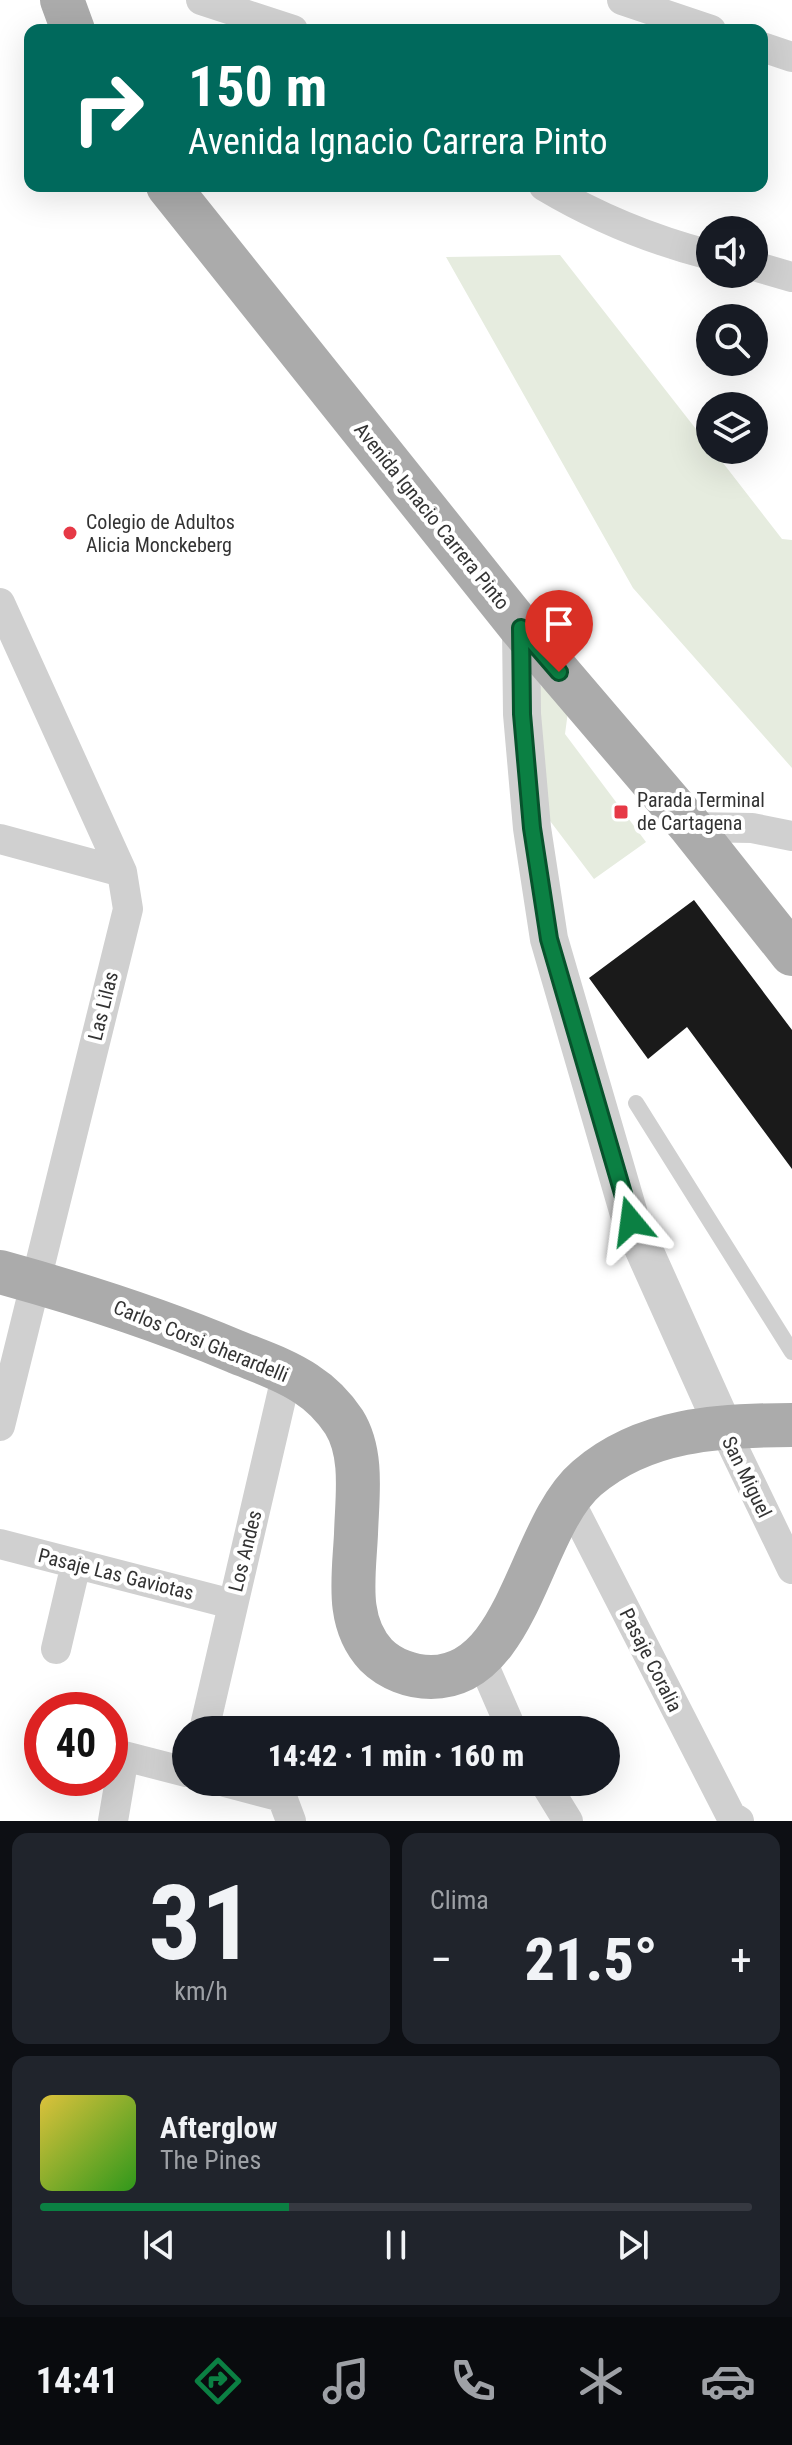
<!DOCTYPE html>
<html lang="es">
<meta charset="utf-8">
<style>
:root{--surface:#171b24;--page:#20242c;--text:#f1f3f6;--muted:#9ea1a6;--line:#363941;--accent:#0b8043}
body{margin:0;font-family:"Roboto Condensed",sans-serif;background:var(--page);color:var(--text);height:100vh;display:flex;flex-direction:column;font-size:30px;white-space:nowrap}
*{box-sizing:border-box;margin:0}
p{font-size:26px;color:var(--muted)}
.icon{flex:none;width:44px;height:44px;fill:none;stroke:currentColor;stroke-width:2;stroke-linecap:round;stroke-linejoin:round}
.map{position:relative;height:1821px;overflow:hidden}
.side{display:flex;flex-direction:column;gap:12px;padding:12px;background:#0d0f14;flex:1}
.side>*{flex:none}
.guide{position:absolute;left:24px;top:24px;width:744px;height:168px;border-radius:16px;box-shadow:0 8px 32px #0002;background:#00695c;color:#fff;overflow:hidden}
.controls{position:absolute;left:696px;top:216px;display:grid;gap:16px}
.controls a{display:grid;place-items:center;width:72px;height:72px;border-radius:50%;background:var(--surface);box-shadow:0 8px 32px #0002;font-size:40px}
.speed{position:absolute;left:24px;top:1692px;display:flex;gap:16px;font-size:40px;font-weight:700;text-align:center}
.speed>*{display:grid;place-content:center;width:104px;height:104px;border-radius:50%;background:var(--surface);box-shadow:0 8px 32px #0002;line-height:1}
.speed .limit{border:12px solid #d22;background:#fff;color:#111}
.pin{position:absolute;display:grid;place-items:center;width:68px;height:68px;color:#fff;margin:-82px -34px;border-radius:50% 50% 50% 0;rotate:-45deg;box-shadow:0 0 8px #0007}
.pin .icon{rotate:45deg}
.me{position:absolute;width:88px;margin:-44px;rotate:344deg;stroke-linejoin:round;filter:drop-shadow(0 0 6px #0008)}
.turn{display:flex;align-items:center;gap:28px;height:168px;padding:0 32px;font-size:36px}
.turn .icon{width:104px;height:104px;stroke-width:2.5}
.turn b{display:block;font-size:56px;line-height:68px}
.big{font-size:60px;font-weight:800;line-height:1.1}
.side .card{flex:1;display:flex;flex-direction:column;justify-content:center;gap:12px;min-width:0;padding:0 28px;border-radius:16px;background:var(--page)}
.side .dial{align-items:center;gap:0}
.dial b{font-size:104px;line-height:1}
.song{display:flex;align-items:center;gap:24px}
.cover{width:96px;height:96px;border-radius:12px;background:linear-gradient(135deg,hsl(50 70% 55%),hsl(110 70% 35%))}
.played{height:8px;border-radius:4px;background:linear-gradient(90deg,var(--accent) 35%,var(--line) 35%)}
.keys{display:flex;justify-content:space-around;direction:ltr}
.heat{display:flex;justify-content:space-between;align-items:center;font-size:44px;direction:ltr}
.side .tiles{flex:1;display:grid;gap:12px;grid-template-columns:1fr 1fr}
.card:last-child{grid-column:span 2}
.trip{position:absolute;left:172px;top:1716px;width:448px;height:80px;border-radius:40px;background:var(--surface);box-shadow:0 8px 32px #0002;font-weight:800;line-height:80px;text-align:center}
.tab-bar{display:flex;height:128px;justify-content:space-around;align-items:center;background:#090b0e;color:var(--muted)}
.tab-bar .icon{width:56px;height:56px}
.tab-bar .active{color:var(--accent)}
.tab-bar b{font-size:36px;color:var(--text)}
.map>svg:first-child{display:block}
.green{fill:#e6ecdf}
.building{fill:#1a1a1a}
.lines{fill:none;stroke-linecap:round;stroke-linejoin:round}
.service{stroke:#d0d0d0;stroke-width:16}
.minor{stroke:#d0d0d0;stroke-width:30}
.tertiary{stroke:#d0d0d0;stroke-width:38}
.primary{stroke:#ababab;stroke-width:44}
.route-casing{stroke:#07532c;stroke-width:20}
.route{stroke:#0b8043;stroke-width:14}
.poi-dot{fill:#e63946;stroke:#fff;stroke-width:3}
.labels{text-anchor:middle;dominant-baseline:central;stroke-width:8;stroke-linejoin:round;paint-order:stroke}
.street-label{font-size:20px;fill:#333;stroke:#fff}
.poi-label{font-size:20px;fill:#333;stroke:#fff;text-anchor:start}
</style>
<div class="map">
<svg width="792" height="1821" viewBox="0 0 792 1821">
<rect width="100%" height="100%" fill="#fff"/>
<!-- green -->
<path class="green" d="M560 255 710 447V450H713L782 539 792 540V768L633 588 446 257Z
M538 684 569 704 565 734 646 842 594 879 538 805Z"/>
<!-- building -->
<path class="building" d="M694 900 792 1030V1169L687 1027 648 1059 589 978Z"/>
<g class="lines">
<!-- service -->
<path class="service" d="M636 1103 792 1352"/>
<!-- minor -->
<path class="minor" d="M201 0 293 30
M622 0 711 30
M762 47 792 57
M544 186C596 217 652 240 710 255
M754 266 792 277
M0 603 122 872 128 909 0 1426
M691 827 752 828 792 836
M0 839 122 872
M724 1428 792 1569
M567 1496 731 1816 739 1821
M0 1544 232 1604
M56 1649 76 1564
M481 1659 512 1730
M204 1730 287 1373
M225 1782 282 1797 291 1821
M544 1782 568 1821
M113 1821 124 1756 186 1772"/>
<!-- tertiary -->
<path class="tertiary" d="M521 628 522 714 532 828 549 939 631 1221 724 1428"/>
<!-- primary -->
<path class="primary" d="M62 0 73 30
M168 186 521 628 691 827 792 954
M0 1272C80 1294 158 1319 234 1351 258 1361 284 1369 306 1384 320 1393 334 1407 344 1422 364 1454 357 1498 356 1534 354 1576 345 1622 376 1655 390 1669 411 1677 431 1677 520 1677 529 1527 587 1478 644 1429 719 1425 792 1425"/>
</g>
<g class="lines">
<!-- route casing -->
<g class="route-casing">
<path id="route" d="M559 672 521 628 522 714 532 828 549 939 631 1221"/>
</g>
<!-- route -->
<use href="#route" class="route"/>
</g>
<!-- markers -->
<g class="poi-dot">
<circle cx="70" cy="533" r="8"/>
<rect x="613" y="804" width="16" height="16" rx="4"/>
</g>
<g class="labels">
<!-- street labels -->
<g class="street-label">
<text transform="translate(432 516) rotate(51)">Avenida Ignacio Carrera Pinto</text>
<text transform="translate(103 1006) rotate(-76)">Las Lilas</text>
<text transform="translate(201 1341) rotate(22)">Carlos Corsi Gherardelli</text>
<text transform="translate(747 1477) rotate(64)">San Miguel</text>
<text transform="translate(245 1551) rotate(-76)">Los Andes</text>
<text transform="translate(116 1574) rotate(14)">Pasaje Las Gaviotas</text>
<text transform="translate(651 1660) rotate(63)">Pasaje Coralia</text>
</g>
<!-- poi labels -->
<g class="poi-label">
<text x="86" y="522">Colegio de Adultos<tspan x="86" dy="23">Alicia Monckeberg</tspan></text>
<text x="637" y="800">Parada Terminal<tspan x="637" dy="23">de Cartagena</tspan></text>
</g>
</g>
</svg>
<div class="controls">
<a><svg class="icon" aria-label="sound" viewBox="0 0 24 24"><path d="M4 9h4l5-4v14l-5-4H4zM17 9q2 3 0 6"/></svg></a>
<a><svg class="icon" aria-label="search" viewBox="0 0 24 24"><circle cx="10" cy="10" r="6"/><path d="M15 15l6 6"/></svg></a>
<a><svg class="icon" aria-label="layers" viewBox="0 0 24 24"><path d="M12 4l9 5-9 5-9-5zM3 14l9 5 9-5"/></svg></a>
</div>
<div class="speed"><div class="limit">40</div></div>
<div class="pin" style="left:559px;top:672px;background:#d93025"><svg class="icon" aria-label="arrive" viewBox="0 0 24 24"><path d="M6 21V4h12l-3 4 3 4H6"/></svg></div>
<svg class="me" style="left:631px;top:1221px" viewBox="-20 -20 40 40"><path d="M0-17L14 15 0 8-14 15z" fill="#0b8043" stroke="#fff" stroke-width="4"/></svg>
<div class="trip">14:42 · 1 min · 160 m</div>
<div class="guide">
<div class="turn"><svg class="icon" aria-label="right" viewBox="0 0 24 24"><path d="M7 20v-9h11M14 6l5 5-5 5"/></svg><div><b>150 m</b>Avenida Ignacio Carrera Pinto</div></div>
</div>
</div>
<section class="side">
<div class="tiles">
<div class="card dial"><b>31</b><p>km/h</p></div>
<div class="card"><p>Clima</p>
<div class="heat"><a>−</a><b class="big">21.5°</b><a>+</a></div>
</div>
<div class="card">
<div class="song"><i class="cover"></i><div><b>Afterglow</b><p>The Pines</p></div></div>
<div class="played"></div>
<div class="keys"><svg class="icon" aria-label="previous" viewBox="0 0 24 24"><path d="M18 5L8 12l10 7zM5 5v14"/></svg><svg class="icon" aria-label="pause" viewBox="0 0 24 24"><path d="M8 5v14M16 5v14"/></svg><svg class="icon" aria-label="next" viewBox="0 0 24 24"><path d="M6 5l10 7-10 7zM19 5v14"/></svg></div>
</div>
</div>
</section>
<nav class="tab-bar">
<b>14:41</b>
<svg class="icon active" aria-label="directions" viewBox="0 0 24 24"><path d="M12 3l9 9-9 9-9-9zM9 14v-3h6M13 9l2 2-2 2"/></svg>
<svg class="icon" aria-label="music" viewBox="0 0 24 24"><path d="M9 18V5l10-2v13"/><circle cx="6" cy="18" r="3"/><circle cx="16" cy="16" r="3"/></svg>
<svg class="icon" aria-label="phone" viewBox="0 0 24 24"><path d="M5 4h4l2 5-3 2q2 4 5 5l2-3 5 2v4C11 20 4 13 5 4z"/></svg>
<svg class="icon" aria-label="climate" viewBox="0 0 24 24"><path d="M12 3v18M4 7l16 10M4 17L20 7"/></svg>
<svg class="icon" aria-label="car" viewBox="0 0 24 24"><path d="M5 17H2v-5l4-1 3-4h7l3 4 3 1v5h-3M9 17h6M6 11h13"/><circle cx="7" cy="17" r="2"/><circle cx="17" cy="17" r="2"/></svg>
</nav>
